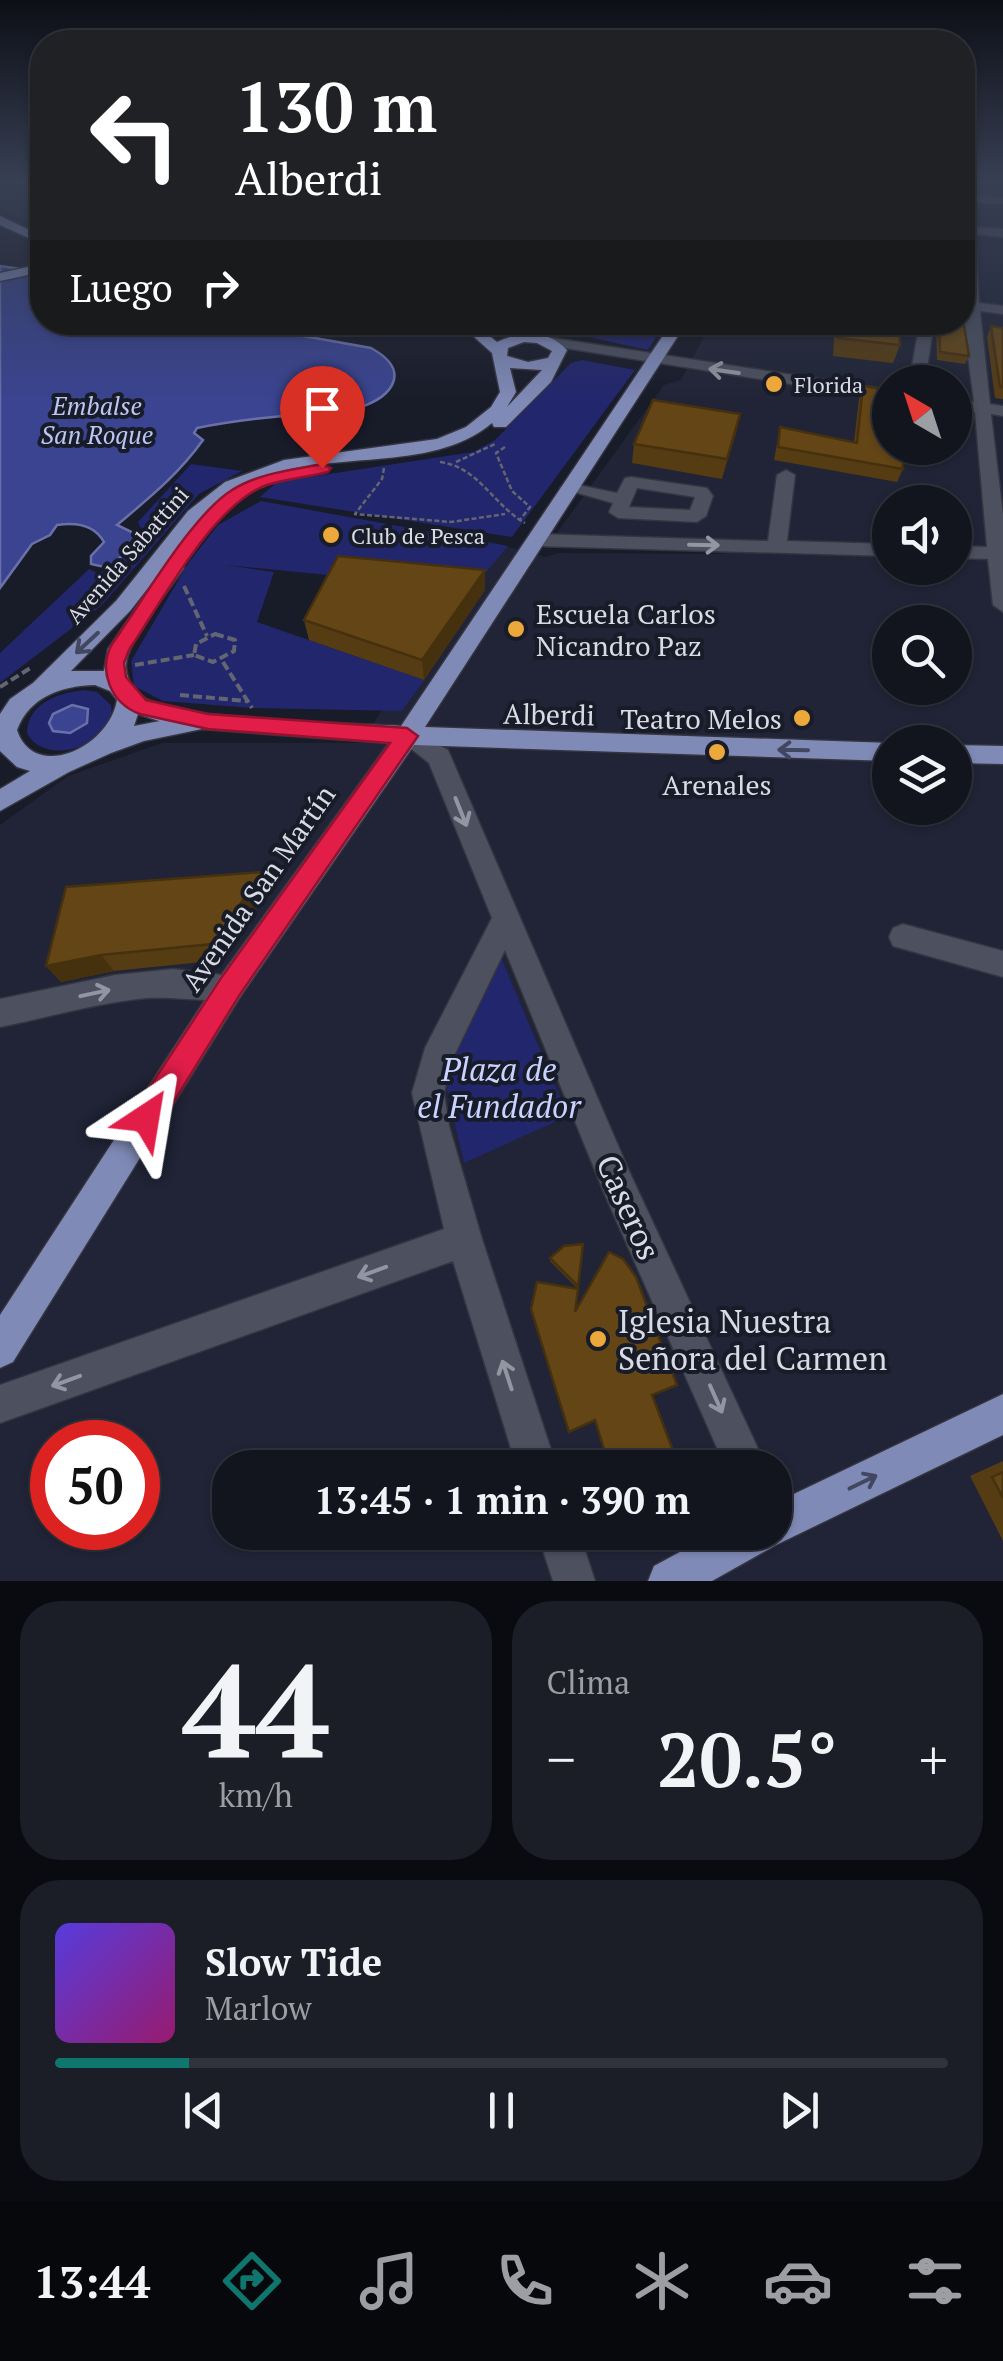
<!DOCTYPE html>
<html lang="es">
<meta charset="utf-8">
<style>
:root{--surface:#12141e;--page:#1b1d27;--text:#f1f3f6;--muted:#9c9ea4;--line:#31333c;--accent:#0f766e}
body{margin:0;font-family:"PT Serif",serif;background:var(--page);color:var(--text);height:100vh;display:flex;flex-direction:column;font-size:38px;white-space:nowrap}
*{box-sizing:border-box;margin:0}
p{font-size:32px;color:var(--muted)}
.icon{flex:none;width:55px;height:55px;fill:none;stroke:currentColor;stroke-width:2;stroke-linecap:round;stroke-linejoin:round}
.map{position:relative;height:1581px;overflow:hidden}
.drawer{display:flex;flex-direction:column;gap:20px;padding:20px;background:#0a0b10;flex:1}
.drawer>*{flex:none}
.banner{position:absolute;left:30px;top:30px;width:945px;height:305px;border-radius:40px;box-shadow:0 2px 8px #0004,0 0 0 2px var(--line);background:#202124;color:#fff;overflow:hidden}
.needle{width:65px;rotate:321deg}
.controls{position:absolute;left:872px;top:365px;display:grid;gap:20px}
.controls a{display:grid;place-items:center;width:100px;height:100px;border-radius:50%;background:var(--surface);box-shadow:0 2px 8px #0004,0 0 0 2px var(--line);font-size:50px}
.speed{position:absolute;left:30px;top:1420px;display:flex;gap:20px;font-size:50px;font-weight:700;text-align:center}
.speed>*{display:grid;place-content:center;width:130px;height:130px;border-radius:50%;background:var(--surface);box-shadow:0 2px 8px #0004,0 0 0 2px var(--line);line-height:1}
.speed .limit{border:15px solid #d22;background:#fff;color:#111}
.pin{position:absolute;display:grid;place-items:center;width:85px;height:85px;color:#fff;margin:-102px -42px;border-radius:50% 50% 50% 0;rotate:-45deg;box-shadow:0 0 10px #0007}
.pin .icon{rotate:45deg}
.me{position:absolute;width:110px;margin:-55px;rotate:33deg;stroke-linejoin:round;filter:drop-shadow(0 0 8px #0008)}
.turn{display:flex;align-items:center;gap:35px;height:210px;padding:0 40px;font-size:45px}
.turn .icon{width:130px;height:130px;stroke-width:2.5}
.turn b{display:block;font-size:70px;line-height:85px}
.then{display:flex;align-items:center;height:95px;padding:0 40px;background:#0003;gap:20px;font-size:38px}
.big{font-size:75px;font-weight:700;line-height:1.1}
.drawer .tile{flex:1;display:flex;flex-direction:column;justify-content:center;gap:15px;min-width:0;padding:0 35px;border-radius:40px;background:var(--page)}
.drawer .dial{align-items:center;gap:0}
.dial b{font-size:130px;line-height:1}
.song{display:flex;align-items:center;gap:30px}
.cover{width:120px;height:120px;border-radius:15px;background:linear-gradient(135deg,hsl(250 70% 55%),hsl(320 70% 35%))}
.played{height:10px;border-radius:5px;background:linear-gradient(90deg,var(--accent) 15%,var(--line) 15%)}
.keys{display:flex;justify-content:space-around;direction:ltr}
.heat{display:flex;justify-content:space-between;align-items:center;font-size:55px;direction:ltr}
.drawer .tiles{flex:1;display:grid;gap:20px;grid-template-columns:1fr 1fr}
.tile:last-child{grid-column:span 2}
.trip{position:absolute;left:212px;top:1450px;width:580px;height:100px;border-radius:40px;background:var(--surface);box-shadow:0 2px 8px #0004,0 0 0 2px var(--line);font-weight:700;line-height:100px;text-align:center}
.menu{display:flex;height:160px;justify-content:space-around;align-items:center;background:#07080c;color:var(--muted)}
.menu .icon{width:70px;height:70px}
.menu .current{color:var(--accent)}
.menu b{font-size:45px;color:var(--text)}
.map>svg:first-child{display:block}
.built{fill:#202436;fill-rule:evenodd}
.green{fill:#22266d}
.water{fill:#3a4490;stroke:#6a71a9;stroke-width:2.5}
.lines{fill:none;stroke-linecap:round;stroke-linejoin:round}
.minor-casing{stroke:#34353f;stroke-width:3}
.major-casing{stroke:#34353f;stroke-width:3}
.path-far1{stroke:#636671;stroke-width:2.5;stroke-dasharray:5 2.5;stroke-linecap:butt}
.path{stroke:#636671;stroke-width:4;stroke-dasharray:9 4;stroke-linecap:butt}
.minor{fill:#4c505f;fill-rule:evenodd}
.major{fill:#808ab6;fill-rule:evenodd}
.wall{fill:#563c13}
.shaded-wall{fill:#46310f}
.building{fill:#644616;stroke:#46310f;stroke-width:2.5}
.oneway{stroke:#9296a2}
.oneway2{stroke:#424761}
.route{fill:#e11d48;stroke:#92132f;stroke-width:2.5}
.poi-dot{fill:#eda83b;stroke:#181b28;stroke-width:4}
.labels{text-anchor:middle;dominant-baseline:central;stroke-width:8;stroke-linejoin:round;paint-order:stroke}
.far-poi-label{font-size:22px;fill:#d9dbe4;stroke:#181b28;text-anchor:start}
.far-street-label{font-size:22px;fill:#d9dbe4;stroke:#181b28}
.far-water-label{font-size:25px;font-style:italic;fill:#bcc6f2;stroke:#181b28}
.poi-label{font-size:28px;fill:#d9dbe4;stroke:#181b28;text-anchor:start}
.street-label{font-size:28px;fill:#d9dbe4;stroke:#181b28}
.near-park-label{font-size:32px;font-style:italic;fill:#c8d3ff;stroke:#181b28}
.near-street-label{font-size:32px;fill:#d9dbe4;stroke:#181b28}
.near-poi-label{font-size:32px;fill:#d9dbe4;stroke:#181b28;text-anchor:start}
</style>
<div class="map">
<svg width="1003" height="1581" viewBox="0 0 1003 1581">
<rect width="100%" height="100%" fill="#181b28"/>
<!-- built -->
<path class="built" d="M0 180H42V228L0 208Z
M963 180H1003V1581H0V825L68 776 162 743H361L381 711 423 680 309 640 342 576 401 582 438 528 546 557 557 553 730 554 551 541 664 385 681 380 711 323 962 322ZM890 382H955V448H890ZM890 502H955V568H890ZM890 622H955V688H890ZM890 742H955V808H890ZM52 1442H138V1528H52ZM230 1468H775V1532H230Z"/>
<!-- green -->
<path class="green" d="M525 323H665L648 350Z
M582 360 635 370 512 537 260 497 277 482 473 452 495 440 571 363Z
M191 464 242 471 199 494 101 606 0 683V653L89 569 99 574 143 533 138 522Z
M261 501 508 546 472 589 225 565 274 572 257 622 424 680 402 711 252 708 163 701 134 686 131 661 189 562 218 525Z
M84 690 97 692 111 705C117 744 46 769 27 733 28 703 58 693 84 690Z
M501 958 568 1116 464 1163 446 1086 453 1052Z"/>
<!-- water -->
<path class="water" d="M0 266 42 272V322L231 323 371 348C411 370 395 396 358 408 341 413 321 412 304 414 268 417 232 421 197 428L194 433 203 440C178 475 149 498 117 525L142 537 109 568 91 564V556L104 542C94 524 76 522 57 525L50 535 32 544 0 588Z
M72 705 88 709 87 723 70 733 53 731 49 723 53 714Z"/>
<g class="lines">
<!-- minor casing -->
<g class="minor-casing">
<path id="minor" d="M962 180H972V195L1003 198V204L973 202 974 227 1003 229V237L975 234 979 303 1003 306V314L980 311 990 404 1003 406V416L991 414 1003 515V612L993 605 988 559 955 558V546L987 547 975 412 955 409V399L974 402 962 309Z
M920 322H934L925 382H909Z
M552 338 890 390V400L547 345V339Z
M786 470 795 475 787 541 890 544V556L537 546 527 540 537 534 768 541 777 475Z
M631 477 707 488 713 496 706 516 697 522 618 518 609 512 613 503 560 488 569 483 617 493 625 478ZM637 488 695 497 690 510 629 507Z
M407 727 448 750 451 757 629 1171 767 1468H726L605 1195 505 950 451 1062 444 1093 449 1126 482 1239 557 1468H517L453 1261 0 1423V1385L444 1229 412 1093 425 1048 492 918 429 763 395 736Z
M903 924 1003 951V977L893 946 889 937 893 928Z
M173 969 240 977 245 987 240 997C221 1004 172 996 147 998 97 1003 49 1017 0 1027V999L115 975Z
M537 1532H579L595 1581H553Z"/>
</g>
<!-- major casing -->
<g class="major-casing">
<path id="major" d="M0 216 42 236V244L0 225Z
M42 264V272L0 281V273Z
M439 322C464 322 479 326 497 342 522 330 548 330 567 350L551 382 506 427H494L492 423C424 480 310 442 235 491 207 510 188 537 167 564H181L184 568C169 590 126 641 126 666 126 675 131 687 137 693 169 722 351 723 401 726L672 322H687L425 727 890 743V761L414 745 240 997 13 1362 0 1368V1315L220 977 389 743 202 729 144 741 111 753 69 772 0 811V789L30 771 17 767 0 751V714L10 699 33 683 116 601 188 511 225 482 284 460 437 439 466 427 491 407 500 392 492 353 472 335ZM524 342 537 343 552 351 548 358 528 362 507 356 508 348ZM510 368 542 370 507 407 516 392ZM166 565 108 649 104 671H71L130 611ZM95 685 110 691 117 700C109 748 34 782 17 730 30 696 62 686 95 685ZM138 714 159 721H160L134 726Z
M955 745 1003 746V764L955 763Z
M1003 1394V1435L776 1545 712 1581H648L654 1566 717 1532H775V1503Z"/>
</g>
<!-- path-far1 -->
<path class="path-far1" d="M767 323 795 327
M505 447 496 453 512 491 530 507 519 521
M440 462C479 467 493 505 525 523
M456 462 495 444
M384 468 382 479 355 514 451 522 505 514"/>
<!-- path -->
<path class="path" d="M184 586 207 636
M215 634 235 640 234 651 213 662 194 655 196 644Z
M223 662 252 708
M135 665 194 655
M0 687 32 667
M180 695 247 701"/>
<!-- minor -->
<use href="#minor" class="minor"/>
<!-- major -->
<use href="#major" class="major"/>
</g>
<!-- wall -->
<path class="wall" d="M813 322H899L900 345 893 363 833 356 834 337 810 335Z
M936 322H962L969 356 965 364 937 360Z
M991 326 1003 328V399L995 398 987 337Z
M863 386 903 469 897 482 774 460 780 427 854 442 859 399Z
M955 411 960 416 966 436 962 446 955 445Z
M740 414 722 479 632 463 634 444Z
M485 570V590L424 680 309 640 304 620Z
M263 872 270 889 222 960 114 971 61 982 46 966Z
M550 1258 578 1286 577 1288 550 1261Z
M1003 1461V1541L970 1476Z"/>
<!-- shaded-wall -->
<path class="shaded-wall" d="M740 414 736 434 722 479 727 459Z
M485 570V590L424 680 422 660Z
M263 872 270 889 222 960 212 944Z
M101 955 114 971 61 982 46 966Z"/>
<!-- building -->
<path class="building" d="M962 313 969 356 940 352 939 322H962Z
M839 322H899L900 345 838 338Z
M991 326 1003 328V387H1000Z
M863 386 890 390V448H903V469L778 447 780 427 857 443Z
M653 400 740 414 727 459 634 444Z
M955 411 960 412V416L966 417V436L955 435Z
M338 556 485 570 422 660 304 620Z
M263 872 212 944 101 955 46 966 66 887Z
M583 1244 578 1286 550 1258 564 1246Z
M609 1252 623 1259 636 1277 677 1385 652 1395 675 1456 651 1468H610L595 1420 569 1432 531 1309 537 1282 578 1289 575 1312Z
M1003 1472V1498L992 1477Z"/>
<!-- one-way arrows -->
<defs><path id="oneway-shaft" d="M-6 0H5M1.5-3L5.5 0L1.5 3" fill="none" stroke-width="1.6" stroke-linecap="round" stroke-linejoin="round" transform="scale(2.5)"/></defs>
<g class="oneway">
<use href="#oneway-shaft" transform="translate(724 371) rotate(-172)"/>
<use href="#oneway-shaft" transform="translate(704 545) rotate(1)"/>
<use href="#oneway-shaft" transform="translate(461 812) rotate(68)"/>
<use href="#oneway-shaft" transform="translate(95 993) rotate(-12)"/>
<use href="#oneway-shaft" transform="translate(372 1272) rotate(160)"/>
<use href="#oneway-shaft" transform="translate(507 1375) rotate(-108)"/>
<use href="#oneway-shaft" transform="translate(66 1381) rotate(160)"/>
<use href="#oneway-shaft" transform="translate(716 1399) rotate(66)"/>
</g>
<g class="oneway2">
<use href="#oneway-shaft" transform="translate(87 643) rotate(137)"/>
<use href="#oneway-shaft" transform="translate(793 750) rotate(-179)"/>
<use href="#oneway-shaft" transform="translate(863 1482) rotate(-26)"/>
</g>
<!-- sky -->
<linearGradient id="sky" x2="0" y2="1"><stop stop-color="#0d0f16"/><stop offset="0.45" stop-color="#373f53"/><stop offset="1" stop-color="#373f53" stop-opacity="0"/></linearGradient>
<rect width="1003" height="402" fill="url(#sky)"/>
<!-- route -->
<path class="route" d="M322 464 331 468 328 472C308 477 286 479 267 485 214 503 161 603 129 650L124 663 126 677 146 700 208 714 407 728 418 736 239 996 157 1129 146 1133 136 1129 131 1118 136 1108 221 978 390 743 208 729 140 714C110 703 98 670 112 644 142 602 192 515 232 490 259 473 292 470 322 464Z"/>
<!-- markers -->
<g class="poi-dot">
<circle cx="774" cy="384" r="10"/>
<circle cx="331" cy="535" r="10"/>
<circle cx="516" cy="629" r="10"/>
<circle cx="802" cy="718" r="10"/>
<circle cx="717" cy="752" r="10"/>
<circle cx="598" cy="1339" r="10"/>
</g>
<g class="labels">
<!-- far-poi labels -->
<g class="far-poi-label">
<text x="794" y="384">Florida</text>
<text x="351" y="535">Club de Pesca</text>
</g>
<!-- far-street labels -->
<g class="far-street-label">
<text transform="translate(127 555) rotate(-49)">Avenida Sabattini</text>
</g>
<!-- far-water labels -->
<g class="far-water-label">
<text x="97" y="405">Embalse<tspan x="97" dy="29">San Roque</tspan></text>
</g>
<!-- poi labels -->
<g class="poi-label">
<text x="536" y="613">Escuela Carlos<tspan x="536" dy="32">Nicandro Paz</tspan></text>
<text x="782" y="718" text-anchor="end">Teatro Melos</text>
<text x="717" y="784" text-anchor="middle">Arenales</text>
</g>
<!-- street labels -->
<g class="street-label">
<text transform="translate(549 714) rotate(1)">Alberdi</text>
<text transform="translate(258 888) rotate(-55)">Avenida San Martín</text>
</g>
<!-- near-park labels -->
<g class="near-park-label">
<text x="499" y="1069">Plaza de<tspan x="499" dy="37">el Fundador</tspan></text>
</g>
<!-- near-street labels -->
<g class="near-street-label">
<text transform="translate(629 1207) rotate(66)">Caseros</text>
</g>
<!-- near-poi labels -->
<g class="near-poi-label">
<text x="618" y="1321">Iglesia Nuestra<tspan x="618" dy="37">Señora del Carmen</tspan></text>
</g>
</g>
</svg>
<div class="controls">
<a><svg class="needle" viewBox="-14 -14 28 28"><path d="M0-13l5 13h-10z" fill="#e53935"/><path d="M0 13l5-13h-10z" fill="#9c9ea4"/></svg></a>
<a><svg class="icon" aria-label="sound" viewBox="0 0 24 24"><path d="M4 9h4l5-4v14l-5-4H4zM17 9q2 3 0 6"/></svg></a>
<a><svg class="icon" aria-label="search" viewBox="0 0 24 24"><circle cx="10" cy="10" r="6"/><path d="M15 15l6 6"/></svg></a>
<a><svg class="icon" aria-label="layers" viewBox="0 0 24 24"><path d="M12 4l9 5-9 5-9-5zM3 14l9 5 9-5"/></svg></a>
</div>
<div class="speed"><div class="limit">50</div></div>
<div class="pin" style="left:322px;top:468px;background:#d93025"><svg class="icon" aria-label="arrive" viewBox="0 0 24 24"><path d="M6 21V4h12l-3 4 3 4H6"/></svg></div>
<svg class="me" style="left:146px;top:1118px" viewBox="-20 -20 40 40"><path d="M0-17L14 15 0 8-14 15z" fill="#e11d48" stroke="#fff" stroke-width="4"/></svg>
<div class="trip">13:45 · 1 min · 390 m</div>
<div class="banner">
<div class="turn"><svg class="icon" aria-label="left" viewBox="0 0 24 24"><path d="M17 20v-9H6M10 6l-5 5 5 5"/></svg><div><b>130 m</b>Alberdi</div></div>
<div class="then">Luego<svg class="icon" aria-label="right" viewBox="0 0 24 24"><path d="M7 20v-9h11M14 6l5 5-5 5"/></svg></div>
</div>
</div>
<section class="drawer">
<div class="tiles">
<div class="tile dial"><b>44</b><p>km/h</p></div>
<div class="tile"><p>Clima</p>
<div class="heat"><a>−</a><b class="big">20.5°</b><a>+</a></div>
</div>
<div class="tile">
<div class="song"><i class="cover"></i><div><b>Slow Tide</b><p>Marlow</p></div></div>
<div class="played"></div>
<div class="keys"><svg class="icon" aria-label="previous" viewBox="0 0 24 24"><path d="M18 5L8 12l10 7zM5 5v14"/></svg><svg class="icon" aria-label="pause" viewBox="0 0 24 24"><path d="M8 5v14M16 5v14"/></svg><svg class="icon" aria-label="next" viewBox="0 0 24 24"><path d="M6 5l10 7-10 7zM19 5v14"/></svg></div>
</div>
</div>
</section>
<nav class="menu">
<b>13:44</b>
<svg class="icon current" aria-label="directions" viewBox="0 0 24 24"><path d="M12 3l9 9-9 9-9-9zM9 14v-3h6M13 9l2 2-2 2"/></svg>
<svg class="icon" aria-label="music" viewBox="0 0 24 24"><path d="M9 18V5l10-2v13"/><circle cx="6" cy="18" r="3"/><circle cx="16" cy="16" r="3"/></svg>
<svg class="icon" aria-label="phone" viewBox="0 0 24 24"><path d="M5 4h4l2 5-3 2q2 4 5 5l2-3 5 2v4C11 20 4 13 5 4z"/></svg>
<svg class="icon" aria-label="climate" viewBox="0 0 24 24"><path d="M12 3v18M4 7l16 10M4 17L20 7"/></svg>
<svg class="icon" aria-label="car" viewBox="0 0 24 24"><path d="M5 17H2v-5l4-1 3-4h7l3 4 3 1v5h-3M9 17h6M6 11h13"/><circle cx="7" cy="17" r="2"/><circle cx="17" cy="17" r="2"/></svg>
<svg class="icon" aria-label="filters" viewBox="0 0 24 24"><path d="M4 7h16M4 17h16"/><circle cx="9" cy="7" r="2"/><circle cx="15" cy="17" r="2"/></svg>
</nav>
